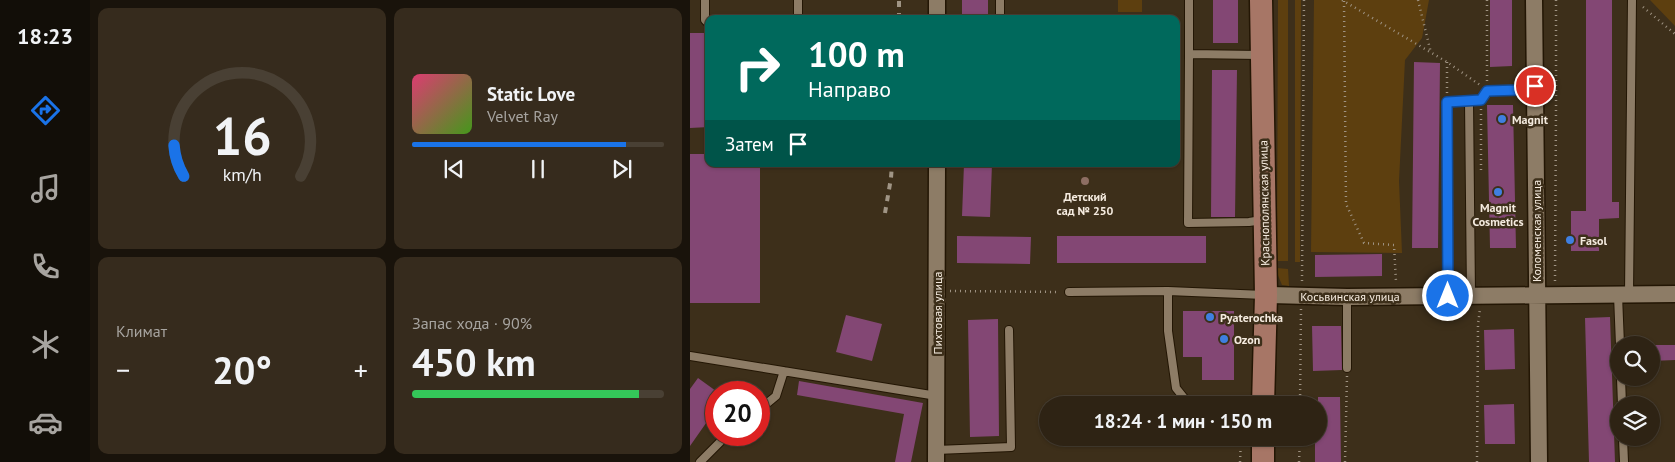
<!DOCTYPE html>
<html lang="ru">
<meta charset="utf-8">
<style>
:root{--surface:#2e2314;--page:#362b1d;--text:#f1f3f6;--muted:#a7a4a0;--line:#494034;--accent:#1a73e8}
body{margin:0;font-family:"PT Sans",sans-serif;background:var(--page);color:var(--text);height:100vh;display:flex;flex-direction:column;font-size:19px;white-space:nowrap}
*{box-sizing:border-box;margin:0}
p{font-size:16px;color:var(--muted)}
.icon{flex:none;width:28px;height:28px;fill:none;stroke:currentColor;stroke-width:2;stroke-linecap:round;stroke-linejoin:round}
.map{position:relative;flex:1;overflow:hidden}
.panel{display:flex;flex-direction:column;gap:8px;padding:8px;background:#19130b;width:600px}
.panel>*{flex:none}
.banner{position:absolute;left:15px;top:15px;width:475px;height:152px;border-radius:10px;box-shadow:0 1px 4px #0004,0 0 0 1px var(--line);background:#00695c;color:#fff;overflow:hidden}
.tools{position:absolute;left:920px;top:336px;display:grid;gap:10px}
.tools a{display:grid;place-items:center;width:50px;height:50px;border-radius:50%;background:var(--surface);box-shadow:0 1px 4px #0004,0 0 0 1px var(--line);font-size:25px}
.speed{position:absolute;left:15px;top:381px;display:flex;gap:10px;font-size:25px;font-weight:700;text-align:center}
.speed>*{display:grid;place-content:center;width:65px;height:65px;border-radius:50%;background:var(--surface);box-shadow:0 1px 4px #0004,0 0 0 1px var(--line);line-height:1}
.speed .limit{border:8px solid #d22;background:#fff;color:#111}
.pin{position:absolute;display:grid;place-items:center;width:42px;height:42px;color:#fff;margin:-21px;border:2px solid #fff;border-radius:50%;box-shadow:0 1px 5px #0007}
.me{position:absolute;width:55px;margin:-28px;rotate:0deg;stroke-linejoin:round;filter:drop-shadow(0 0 4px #0008)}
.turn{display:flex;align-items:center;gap:18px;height:105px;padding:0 20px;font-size:22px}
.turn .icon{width:65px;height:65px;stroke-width:2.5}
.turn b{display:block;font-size:35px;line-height:42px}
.then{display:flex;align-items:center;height:48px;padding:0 20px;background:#0003;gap:10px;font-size:19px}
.big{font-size:38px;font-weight:800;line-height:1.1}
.panel .card{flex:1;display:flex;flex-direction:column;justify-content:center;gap:8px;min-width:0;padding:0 18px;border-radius:10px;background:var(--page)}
.panel .dial{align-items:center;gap:0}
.dial svg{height:130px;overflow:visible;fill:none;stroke:var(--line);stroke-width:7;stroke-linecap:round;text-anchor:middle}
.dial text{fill:var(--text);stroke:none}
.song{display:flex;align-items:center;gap:15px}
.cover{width:60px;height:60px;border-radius:8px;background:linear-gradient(135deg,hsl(340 70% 55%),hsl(100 70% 35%))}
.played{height:5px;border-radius:2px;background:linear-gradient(90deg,var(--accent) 85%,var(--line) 85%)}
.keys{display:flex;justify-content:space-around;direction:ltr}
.heat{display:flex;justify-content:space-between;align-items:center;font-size:28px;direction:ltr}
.charge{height:8px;border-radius:4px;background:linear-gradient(90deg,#34c759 90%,var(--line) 0)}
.panel .tiles{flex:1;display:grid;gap:8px;grid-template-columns:repeat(2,1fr)}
.trip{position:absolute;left:349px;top:396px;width:288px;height:50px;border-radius:25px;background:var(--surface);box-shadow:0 1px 4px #0004,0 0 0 1px var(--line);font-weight:800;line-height:50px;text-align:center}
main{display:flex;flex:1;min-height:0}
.dock{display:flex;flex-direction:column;width:90px;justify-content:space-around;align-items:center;background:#120e08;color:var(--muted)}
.dock .icon{width:35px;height:35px}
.dock .on{color:var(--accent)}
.dock b{font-size:22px;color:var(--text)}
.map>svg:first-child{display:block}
.green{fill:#5d3f0f}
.building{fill:#834774}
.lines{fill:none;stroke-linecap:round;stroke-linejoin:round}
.lane-casing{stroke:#231604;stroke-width:10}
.street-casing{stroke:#231604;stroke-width:19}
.secondary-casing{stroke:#231604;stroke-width:25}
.path{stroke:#9f9383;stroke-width:2.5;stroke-dasharray:1 4;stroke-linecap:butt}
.lane{stroke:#8d7c66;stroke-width:8}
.street{stroke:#8d7c66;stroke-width:16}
.secondary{stroke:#a77666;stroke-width:22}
.rail{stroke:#a09585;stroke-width:4;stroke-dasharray:6 6;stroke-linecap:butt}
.route-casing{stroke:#114b97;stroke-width:12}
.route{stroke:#1a73e8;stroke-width:9}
.shop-dot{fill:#3f7fe0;stroke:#3d2f1a;stroke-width:2}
.education-dot{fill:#8d6e63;stroke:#3d2f1a;stroke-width:2}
.labels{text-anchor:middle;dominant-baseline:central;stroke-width:5;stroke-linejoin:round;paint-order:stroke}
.poi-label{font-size:12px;font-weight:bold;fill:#f5ebdf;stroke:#3d2f1a;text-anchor:start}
.street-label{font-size:12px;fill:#f5ebdf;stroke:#3d2f1a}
</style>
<main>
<nav class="dock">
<b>18:23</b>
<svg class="icon on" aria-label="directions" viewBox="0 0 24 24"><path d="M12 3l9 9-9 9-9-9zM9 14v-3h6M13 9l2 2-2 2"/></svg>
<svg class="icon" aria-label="music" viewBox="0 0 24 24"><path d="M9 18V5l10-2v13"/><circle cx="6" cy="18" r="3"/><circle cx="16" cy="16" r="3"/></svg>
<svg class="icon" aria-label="phone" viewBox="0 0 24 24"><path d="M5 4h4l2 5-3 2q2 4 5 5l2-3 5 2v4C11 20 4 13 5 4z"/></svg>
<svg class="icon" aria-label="climate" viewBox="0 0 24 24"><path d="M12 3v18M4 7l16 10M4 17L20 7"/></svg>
<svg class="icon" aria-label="car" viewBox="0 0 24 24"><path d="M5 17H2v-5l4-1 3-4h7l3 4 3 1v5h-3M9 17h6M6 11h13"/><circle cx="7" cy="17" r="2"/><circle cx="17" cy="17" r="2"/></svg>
</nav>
<section class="panel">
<div class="tiles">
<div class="card dial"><svg viewBox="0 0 100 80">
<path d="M14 69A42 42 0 1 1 86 69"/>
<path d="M14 69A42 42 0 0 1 8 50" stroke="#1a73e8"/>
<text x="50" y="56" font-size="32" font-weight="700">16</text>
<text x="50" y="72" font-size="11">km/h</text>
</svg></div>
<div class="card">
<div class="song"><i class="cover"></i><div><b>Static Love</b><p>Velvet Ray</p></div></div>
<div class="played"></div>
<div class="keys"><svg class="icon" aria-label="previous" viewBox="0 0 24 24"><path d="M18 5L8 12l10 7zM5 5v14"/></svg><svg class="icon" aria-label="pause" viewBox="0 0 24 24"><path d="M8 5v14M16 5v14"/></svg><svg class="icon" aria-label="next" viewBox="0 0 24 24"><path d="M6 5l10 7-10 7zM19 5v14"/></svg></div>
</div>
<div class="card"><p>Климат</p>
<div class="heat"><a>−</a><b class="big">20°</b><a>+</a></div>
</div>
<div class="card"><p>Запас хода · 90%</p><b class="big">450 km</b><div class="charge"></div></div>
</div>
</section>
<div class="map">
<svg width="985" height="462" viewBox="0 0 985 462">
<rect width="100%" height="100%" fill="#3d2f1a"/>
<!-- green -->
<path class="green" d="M428 0H452V12H428Z
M588 0H598V261H587Z
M605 0H611L610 262H605Z
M624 0H739L732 38 715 60 709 181 712 253 621 252Z
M960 0H985V26Z
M587 268 598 269 599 286 592 285 587 273Z"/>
<!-- building -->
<path class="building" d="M272 0H298V19H272Z
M523 0H548V43H523Z
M800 0H822V66L800 67Z
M896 0H922V202H929V218L909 219V251H881V211H896Z
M0 33H19V127L0 128Z
M724 62 750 63 748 248H722Z
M522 70H547L545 217H521Z
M797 105H823L826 248H800Z
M0 154H19V164H70V303H0Z
M274 164H302L300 217 272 216Z
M267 236 341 237 340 264 267 263Z
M367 236H516V263H367Z
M692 254V276L625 277V255Z
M493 311H544V380H512V357H493Z
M156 315 192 324 182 361 146 352Z
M920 317 925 462H899L895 318Z
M308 319 309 436 280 437 278 320Z
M622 326H651L652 370 623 371Z
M824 329 825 369 795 370 794 330Z
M961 345H985V360L961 361Z
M8 378 26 391V402L18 414 21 416 0 446V389Z
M109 381 233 403 221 462H205L214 414 107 395Z
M628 397H650L651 462H625V438H628Z
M824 404 825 444H795L794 405Z"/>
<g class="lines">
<!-- lane casing -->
<g class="lane-casing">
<path id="lane" d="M15 0V20L19 24
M499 0V54L569 55
M108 19V0
M310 19V0
M499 54 498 223 559 222 572 220
M779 101 781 296
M478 291V331L486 388 494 398 502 405
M379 292 478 291 574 295
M939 294 942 0
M928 295 930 345
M758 296 757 102 791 100 797 91 830 90 845 86
M0 356 247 396
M657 368V297
M931 378 932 405
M506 405 571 402
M69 410 86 396 94 371
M933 438 934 462
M246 450 321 447 319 330
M10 462 37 435"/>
</g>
<!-- street casing -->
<g class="street-casing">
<path id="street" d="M844 0 849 462
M247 19V0
M576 295 657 297 985 294
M246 462 247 164"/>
</g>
<!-- secondary casing -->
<g class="secondary-casing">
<path id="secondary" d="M571 0 576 295 573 405
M573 438V462"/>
</g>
<!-- path -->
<path class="path" d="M652 0 757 62 790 85
M728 0 741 53
M797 0V82
M654 1 656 204 674 243 704 245 706 282
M953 7 985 34
M757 62V93
M791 109V174
M612 281 614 0
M865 281 866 106V0
M260 291 370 292
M610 405 611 309
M550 462 551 438
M609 462 610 438
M655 462 657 376
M787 462 788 324 790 309"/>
<!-- lane -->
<use href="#lane" class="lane"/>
<!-- street -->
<use href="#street" class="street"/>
<!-- secondary -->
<use href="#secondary" class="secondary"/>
<!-- rail -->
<path class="rail" d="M209 19V0
M195 213 201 178 202 164"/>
</g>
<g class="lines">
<!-- route casing -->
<g class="route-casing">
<path id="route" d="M758 296 757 102 791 100 797 91 830 90 845 86"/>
</g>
<!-- route -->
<use href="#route" class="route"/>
</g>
<!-- markers -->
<g class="shop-dot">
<circle cx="812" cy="119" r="5"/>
<circle cx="808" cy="192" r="5"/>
<circle cx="880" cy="240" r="5"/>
<circle cx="520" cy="317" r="5"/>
<circle cx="534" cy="339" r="5"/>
</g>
<circle class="education-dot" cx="395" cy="181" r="5"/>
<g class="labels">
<!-- poi labels -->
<g class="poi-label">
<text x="822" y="119">Magnit</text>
<text x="395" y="196" text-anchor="middle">Детский<tspan x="395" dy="14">сад № 250</tspan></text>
<text x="808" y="207" text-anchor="middle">Magnit<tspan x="808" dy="14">Cosmetics</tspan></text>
<text x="890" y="240">Fasol</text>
<text x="530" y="317">Pyaterochka</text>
<text x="544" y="339">Ozon</text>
</g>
<!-- street labels -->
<g class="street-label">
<text transform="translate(574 203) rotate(-91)">Краснополянская улица</text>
<text transform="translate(846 231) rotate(-90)">Коломенская улица</text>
<text x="660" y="296">Косьвинская улица</text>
<text transform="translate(247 313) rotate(-90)">Пихтовая улица</text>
</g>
</g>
</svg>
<div class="tools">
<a><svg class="icon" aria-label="search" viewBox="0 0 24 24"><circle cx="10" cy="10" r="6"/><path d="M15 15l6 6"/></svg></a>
<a><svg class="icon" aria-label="layers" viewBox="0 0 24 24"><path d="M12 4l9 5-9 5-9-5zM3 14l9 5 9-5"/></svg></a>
</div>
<div class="speed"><div class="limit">20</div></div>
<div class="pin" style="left:845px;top:86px;background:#d93025"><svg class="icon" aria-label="arrive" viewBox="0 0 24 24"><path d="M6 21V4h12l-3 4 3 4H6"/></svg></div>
<svg class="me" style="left:758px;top:296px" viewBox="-20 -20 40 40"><circle r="17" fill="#1a73e8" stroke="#fff" stroke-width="3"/><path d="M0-11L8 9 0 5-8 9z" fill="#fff"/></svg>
<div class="trip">18:24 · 1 мин · 150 m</div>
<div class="banner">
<div class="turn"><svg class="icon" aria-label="right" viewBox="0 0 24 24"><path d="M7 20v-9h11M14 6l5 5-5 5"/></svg><div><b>100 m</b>Направо</div></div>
<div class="then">Затем<svg class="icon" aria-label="arrive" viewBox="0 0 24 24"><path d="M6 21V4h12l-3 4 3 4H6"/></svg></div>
</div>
</div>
</main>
